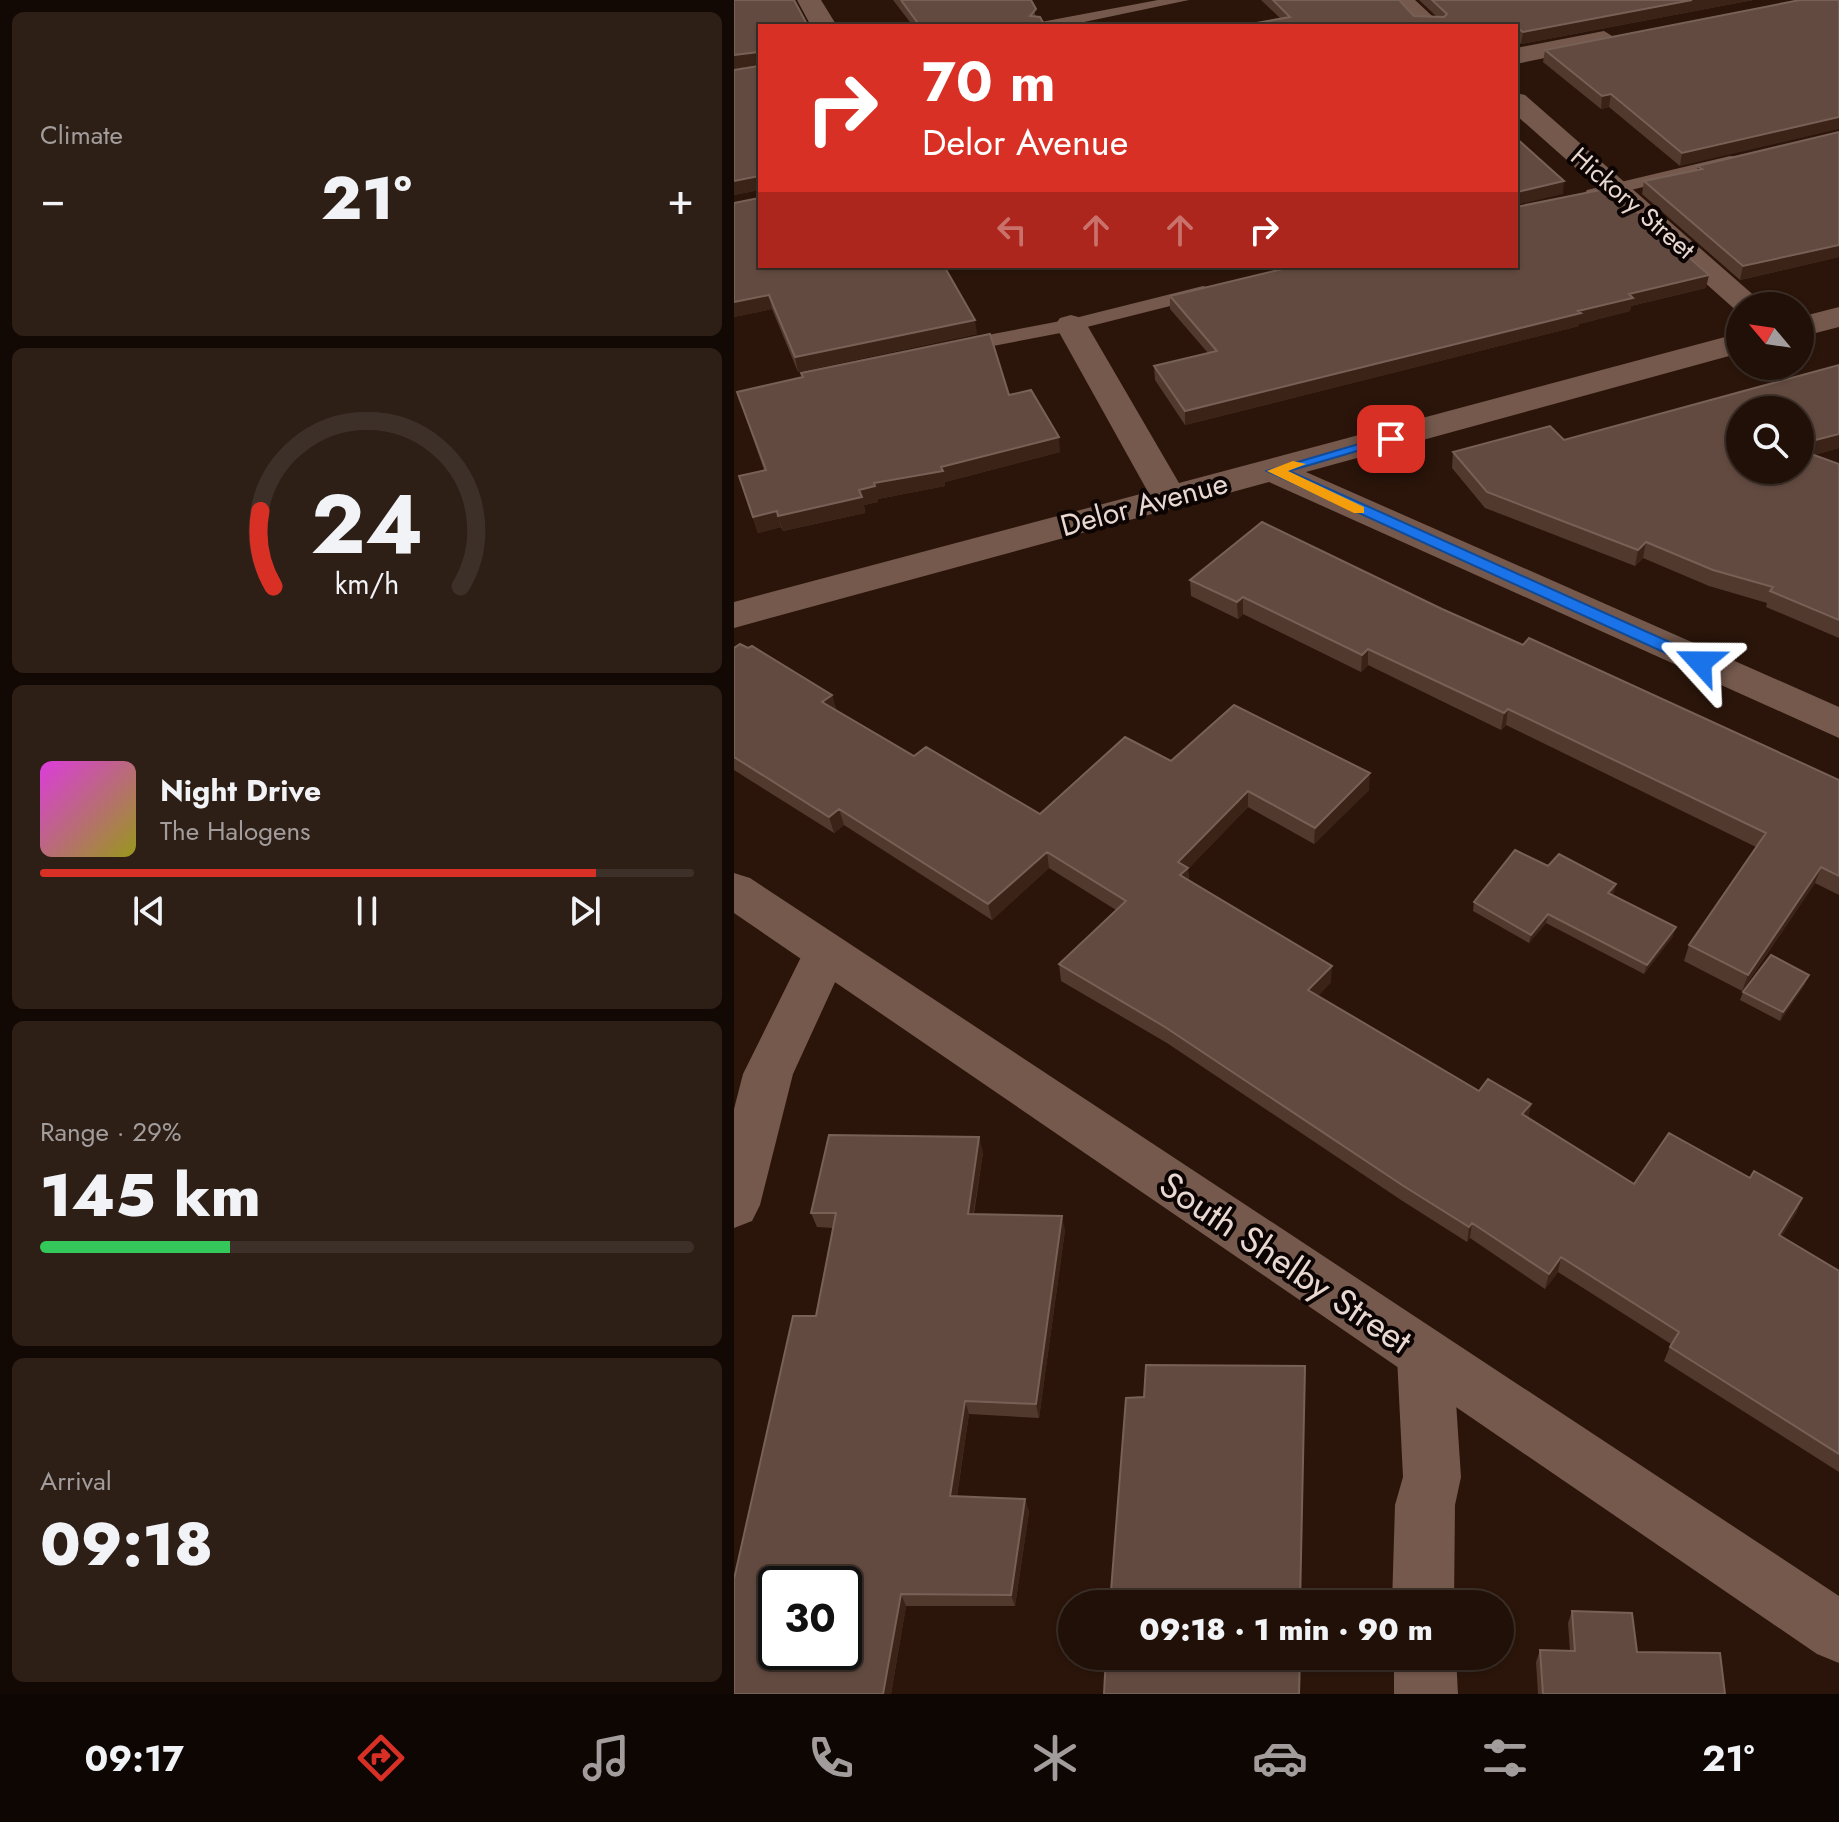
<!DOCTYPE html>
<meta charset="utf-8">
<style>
:root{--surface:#201008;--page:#2d1e16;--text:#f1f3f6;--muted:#a29d9c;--line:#3d3029;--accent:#d93025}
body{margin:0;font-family:Jost,sans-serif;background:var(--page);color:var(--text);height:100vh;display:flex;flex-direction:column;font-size:30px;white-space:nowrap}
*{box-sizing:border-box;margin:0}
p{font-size:26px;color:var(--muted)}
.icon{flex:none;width:44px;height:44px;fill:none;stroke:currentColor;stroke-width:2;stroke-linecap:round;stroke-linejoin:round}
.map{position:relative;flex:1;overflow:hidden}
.drawer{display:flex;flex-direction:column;gap:12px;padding:12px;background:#120904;width:734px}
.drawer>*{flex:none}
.banner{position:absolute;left:24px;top:24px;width:760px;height:244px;border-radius:0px;box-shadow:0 2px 6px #0004,0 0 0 2px var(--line);background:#d93025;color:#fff;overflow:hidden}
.needle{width:52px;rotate:299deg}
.controls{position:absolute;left:992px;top:292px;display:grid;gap:16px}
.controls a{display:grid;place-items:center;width:88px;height:88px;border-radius:50%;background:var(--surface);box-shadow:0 2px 6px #0004,0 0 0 2px var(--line);font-size:40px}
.speed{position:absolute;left:24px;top:1566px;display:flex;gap:16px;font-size:40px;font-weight:700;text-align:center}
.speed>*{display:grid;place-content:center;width:104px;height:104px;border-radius:50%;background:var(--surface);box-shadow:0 2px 6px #0004,0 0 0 2px var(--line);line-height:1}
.speed .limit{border:4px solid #111;border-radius:12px;background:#fff;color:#111}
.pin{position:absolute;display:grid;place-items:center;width:68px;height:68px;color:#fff;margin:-34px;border-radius:16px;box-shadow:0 4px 12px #0006}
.me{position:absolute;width:88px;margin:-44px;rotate:294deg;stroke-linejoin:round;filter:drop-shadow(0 0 6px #0008)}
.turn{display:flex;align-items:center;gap:28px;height:168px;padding:0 32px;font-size:36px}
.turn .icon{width:104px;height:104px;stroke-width:2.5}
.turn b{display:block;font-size:56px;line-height:68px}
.lanes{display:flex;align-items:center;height:76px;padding:0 32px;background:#0003;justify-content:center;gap:40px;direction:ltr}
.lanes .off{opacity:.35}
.big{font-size:60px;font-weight:800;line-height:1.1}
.drawer .card{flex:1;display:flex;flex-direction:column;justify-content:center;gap:12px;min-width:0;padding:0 28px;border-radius:12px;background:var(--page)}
.drawer .dial{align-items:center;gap:0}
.dial svg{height:208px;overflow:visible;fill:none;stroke:var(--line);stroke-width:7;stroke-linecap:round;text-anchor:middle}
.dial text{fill:var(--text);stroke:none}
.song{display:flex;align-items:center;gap:24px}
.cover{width:96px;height:96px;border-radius:12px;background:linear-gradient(135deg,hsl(300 70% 55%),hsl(60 70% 35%))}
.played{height:8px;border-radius:4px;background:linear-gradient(90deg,var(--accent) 85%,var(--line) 85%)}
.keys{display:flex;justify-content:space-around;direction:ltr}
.heat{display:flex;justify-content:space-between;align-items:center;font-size:44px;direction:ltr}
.charge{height:12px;border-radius:6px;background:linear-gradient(90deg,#34c759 29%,var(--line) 0)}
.trip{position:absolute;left:324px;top:1590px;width:456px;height:80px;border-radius:40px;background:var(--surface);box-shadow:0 2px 6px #0004,0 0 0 2px var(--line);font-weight:800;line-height:80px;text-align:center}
.tab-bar{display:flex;height:128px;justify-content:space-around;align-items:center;background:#0d0603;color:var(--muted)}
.tab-bar .icon{width:56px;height:56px}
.tab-bar .active{color:var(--accent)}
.tab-bar b{font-size:36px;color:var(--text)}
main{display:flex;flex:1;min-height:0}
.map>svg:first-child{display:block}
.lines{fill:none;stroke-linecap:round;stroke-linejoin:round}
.lane{fill:#75594d;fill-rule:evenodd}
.street{fill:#75594d;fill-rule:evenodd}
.secondary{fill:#75594d;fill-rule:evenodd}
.wall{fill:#51392e}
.shaded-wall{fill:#3b2318}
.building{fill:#624a40;stroke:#776056;stroke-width:2;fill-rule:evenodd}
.route{fill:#1a73e8;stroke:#114b97;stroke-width:2}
.slow{fill:#f59e0b}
.labels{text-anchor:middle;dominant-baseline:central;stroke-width:8;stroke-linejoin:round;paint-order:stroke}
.far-street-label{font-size:26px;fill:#e8d8d1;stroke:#0c0402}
.street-label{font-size:30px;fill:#e8d8d1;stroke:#0c0402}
.near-street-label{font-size:36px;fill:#e8d8d1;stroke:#0c0402}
</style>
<main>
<section class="drawer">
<div class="card"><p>Climate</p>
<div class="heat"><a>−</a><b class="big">21°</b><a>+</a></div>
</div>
<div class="card dial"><svg viewBox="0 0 100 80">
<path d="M14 69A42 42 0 1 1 86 69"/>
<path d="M14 69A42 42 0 0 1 9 40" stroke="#d93025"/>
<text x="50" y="56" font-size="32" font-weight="700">24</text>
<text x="50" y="72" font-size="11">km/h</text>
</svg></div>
<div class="card">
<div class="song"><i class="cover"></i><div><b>Night Drive</b><p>The Halogens</p></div></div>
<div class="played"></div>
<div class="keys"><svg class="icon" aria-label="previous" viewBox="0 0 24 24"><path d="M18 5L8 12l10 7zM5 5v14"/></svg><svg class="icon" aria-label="pause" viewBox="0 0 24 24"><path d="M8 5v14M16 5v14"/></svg><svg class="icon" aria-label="next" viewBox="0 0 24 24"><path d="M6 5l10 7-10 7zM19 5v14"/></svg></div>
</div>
<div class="card"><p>Range · 29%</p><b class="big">145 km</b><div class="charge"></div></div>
<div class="card"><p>Arrival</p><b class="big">09:18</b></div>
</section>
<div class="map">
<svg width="1105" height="1694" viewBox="0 0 1105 1694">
<rect width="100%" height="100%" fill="#2b150a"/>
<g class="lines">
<!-- lane -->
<path class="lane" d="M424 0H455L331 26H300L307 22Z
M996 156 1002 157V165L859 199 850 194 853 190Z
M469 286 476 288V296L337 331 222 353 212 347 222 341 337 319Z"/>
<!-- street -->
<path class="street" d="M63 0H87L103 26H77Z
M654 0H681L709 26H681Z
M870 31 883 39 879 44 782 64V48Z
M782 93 791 95 1032 306H1006L1005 313 782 115Z
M1105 307V327L1066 337V317Z
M337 315 348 318 353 325 445 483 1006 333V353L572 472 1105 707V738L535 482 0 628V602L414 492 321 325 326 318Z
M91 936 107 941 114 954 59 1074 26 1205 18 1221 0 1228V1109L9 1074 75 941Z
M691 1331 711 1338 719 1357 727 1477 721 1505 720 1604H658L661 1505 669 1477 663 1357 671 1338Z
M660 1656H722L724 1694H660Z"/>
<!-- secondary -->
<path class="secondary" d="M0 873 16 878 1105 1596V1663L1083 1654 0 913Z"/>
</g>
<!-- wall -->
<path class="wall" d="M0 0 26 26 243 334 64 372 38 309 0 317V203L25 198V190L0 195 25 66 0 69Z
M159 0H297L302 17 311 26H179Z
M527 0H665L680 16 703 17 685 0H1019L787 44 782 39V26H505L546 18Z
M1066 0 946 166 875 107 867 109 809 62 811 50Z
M1105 132V257L1006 280 908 194 910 181 963 170V166Z
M972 288 897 306 896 311 845 324V326L451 425 421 380 420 366 474 353 436 309V296Z
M1105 365V448L1080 455 1105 464V638L1032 607 1033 603 975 586 909 558 901 566 751 508 718 468 719 452 830 440Z
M67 373 275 395 326 452 211 482V486L144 499V502L130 505 131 513 49 531 47 527 24 533 5 476 30 470 8 407 3 392 68 378Z
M456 580 708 609 789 645 1105 780V895L1081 883 1008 991 950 961 955 945 1022 847 772 725 767 730 634 665 627 672 509 614 504 619 457 596Z
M0 648 98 695 102 711 180 756 306 814 437 761 635 790 580 844 514 807 454 869 455 880 597 982 584 996 745 1091 797 1104 794 1118 900 1184 1016 1178 1068 1198 1062 1213 1047 1237 1105 1271V1472L930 1361 937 1344 824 1272 811 1289 736 1238 733 1242 667 1200 433 1043 327 981 325 964 382 910 315 868 258 920 110 825 100 833 0 770Z
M814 866 882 884 878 895 939 936 910 974 812 923 795 943 739 911 740 902Z
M1071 984 1046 1021 1006 1000 1009 992Z
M249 1152 240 1214 331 1230 305 1418 235 1414 223 1496 291 1499 295 1512 281 1606H172L157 1694H0L82 1316 99 1228 83 1227 77 1213Z
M838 1611 903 1652 991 1694H804L802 1662 806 1650 836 1651 834 1623Z"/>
<!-- shaded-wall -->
<path class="shaded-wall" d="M958 0H1019L787 44 789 32Z
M25 52 26 65 0 69V55Z
M877 94 875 107 867 109 868 96Z
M1105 117V129L946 166 948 153Z
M25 176 26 190 0 195V181Z
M830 181 829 194 782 205 783 192Z
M1105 245V257L1006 280 1009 266Z
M975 275 972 288 897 306 896 311 845 324V326L451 425V411L844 311 895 294Z
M35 295 38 309 0 317V302Z
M241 320 243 334 64 372 61 357Z
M1105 434V448L1066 459V444Z
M325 437 326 452 211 482V486L144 499V502L130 505 131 513 49 531 44 516 125 490 140 483Z
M43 511 47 527 24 533 19 517Z
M912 542 909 558 901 566 904 550Z
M509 597V614L504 619 503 602Z
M634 649V665L627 672 628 655Z
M98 695 103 711 88 702Z
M774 709 772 725 767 730 770 713Z
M636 773 635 790 580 844 581 828Z
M514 791V807L454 869 455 884 448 892 444 862Z
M105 809 110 825 100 833 95 817Z
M313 852 315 868 258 920 254 904Z
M1087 867 1081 883 1008 991 1014 975Z
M882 884 880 893 872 902 874 893Z
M814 914 812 923 795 943 797 935Z
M942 927 939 936 910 974 913 965Z
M598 966 597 982 574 1007V990Z
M1075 975 1071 984 1046 1021 1049 1012Z
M797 1104 794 1119 788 1114Z
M245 1137 249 1152 237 1228 234 1214Z
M1068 1198 1062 1213 1039 1250 1045 1235Z
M328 1216 331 1230 305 1418 302 1404Z
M738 1223 736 1238 733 1242 735 1227Z
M827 1257 824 1272 811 1289 815 1274Z
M231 1401 235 1414 221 1508 216 1496Z
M291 1499 295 1512 281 1606 277 1595Z
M167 1594 172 1606 157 1694H149Z"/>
<!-- building -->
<path class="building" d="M0 0H60L74 26H26V266H210L241 320 61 357 35 295 0 302V203L25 198V176L0 181V70L25 66V52L0 55Z
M167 0H297L302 9 296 16 306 17 311 26H186Z
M539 0H665L680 16 710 17 713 14 698 0H958L789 32 778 24 766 26H505L556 17Z
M1066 0H1105V117L948 153 877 94 868 96 811 50Z
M1105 132V245L1009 266 910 181 968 169 963 166Z
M782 138 830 181 783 192 782 201Z
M876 188 975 275 895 294 899 298 844 311 847 313 451 411 420 366 483 351 436 296 561 266H782V207Z
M256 334 275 395 297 390 325 437 207 467 209 471 140 483 141 486 125 490 128 497 44 516 43 511 19 517 5 476 32 470 3 392 69 377 67 373Z
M1105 365V434L1066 444V410H1006V470H1066V450L1105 464V620L1036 591 1039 587 979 570 912 542 904 550 753 492 719 452 816 426 830 440Z
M528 522 708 609 789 645 795 638 1105 780V876L1087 867 1014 975 955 945 1032 833 774 709 770 713 634 649 628 655 509 597 503 602 456 580Z
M6 644 14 648 18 646 98 695 88 702 180 756 192 747 306 814 391 737 437 761 500 705 636 773 581 828 514 791 444 862 454 868 446 875 598 966 574 990 745 1091 754 1079 797 1104 788 1114 900 1184 935 1133 1016 1178 1020 1171 1068 1198 1045 1235 1105 1271V1454L936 1347 945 1332 827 1257 815 1274 738 1223 735 1227 668 1185 431 1027 325 964 392 901 313 852 254 904 105 809 95 817 0 757V648Z
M781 850 814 866 825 854 882 884 874 893 942 927 913 965 814 914 797 935 740 902Z
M1037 955 1075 975 1049 1012 1009 992Z
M95 1135 245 1137 234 1214 328 1216 302 1404 231 1401 216 1496 291 1499 277 1595 167 1594 149 1694H0V1579L59 1316H82L102 1213H77ZM42 1584H110V1652H42Z
M412 1365 571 1366 566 1604H376L392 1398 410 1397Z
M838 1611 898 1613 903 1652 986 1653 991 1694H809L806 1650 841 1651Z
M372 1656H566L565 1694H370Z"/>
<!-- route -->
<path class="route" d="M652 436 664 439 555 471 971 658V666H960L533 471Z"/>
<!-- slow -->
<path class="slow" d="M559 461 572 464 554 471 630 507V513H620L533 471Z"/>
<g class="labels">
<!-- far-street labels -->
<g class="far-street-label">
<text transform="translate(899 203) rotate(41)">Hickory Street</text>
</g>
<!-- street labels -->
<g class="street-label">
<text transform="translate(410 504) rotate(-15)">Delor Avenue</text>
</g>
<!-- near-street labels -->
<g class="near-street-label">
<text transform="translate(552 1262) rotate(34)">South Shelby Street</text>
</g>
</g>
</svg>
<div class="controls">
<a><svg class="needle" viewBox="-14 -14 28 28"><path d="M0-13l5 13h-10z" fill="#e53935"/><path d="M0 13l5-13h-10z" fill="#a29d9c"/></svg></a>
<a><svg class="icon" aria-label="search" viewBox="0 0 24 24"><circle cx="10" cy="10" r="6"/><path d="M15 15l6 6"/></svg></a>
</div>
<div class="speed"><div class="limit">30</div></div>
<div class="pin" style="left:657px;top:439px;background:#d93025"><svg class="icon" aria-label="arrive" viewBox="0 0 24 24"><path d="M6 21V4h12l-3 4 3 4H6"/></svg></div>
<svg class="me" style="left:966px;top:662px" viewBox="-20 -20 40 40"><path d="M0-17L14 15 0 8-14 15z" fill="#1a73e8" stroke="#fff" stroke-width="4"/></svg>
<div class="trip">09:18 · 1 min · 90 m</div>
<div class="banner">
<div class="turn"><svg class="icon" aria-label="right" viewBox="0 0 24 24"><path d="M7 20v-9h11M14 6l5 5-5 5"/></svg><div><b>70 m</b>Delor Avenue</div></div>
<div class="lanes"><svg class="icon off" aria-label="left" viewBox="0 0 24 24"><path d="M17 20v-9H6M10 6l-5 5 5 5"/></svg><svg class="icon off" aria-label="ahead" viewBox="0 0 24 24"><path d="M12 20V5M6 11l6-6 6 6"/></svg><svg class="icon off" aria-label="ahead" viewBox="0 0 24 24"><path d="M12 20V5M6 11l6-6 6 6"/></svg><svg class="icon" aria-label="right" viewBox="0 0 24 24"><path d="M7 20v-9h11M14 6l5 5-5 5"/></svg></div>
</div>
</div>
</main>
<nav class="tab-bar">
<b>09:17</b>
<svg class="icon active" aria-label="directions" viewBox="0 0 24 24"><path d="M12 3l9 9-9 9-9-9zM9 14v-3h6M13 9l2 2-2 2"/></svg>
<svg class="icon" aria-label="music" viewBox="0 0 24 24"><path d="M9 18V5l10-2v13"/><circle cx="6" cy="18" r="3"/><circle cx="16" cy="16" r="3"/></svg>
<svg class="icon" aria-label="phone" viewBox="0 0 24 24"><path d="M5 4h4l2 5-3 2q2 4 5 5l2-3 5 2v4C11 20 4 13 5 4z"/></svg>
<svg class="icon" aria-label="climate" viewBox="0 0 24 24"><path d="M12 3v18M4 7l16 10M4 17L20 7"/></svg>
<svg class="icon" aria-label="car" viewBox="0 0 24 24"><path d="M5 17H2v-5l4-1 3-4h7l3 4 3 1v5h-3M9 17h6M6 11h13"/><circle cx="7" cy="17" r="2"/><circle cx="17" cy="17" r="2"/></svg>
<svg class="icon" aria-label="filters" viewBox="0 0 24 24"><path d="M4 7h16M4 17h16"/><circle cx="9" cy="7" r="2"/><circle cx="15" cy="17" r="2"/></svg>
<b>21°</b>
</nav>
